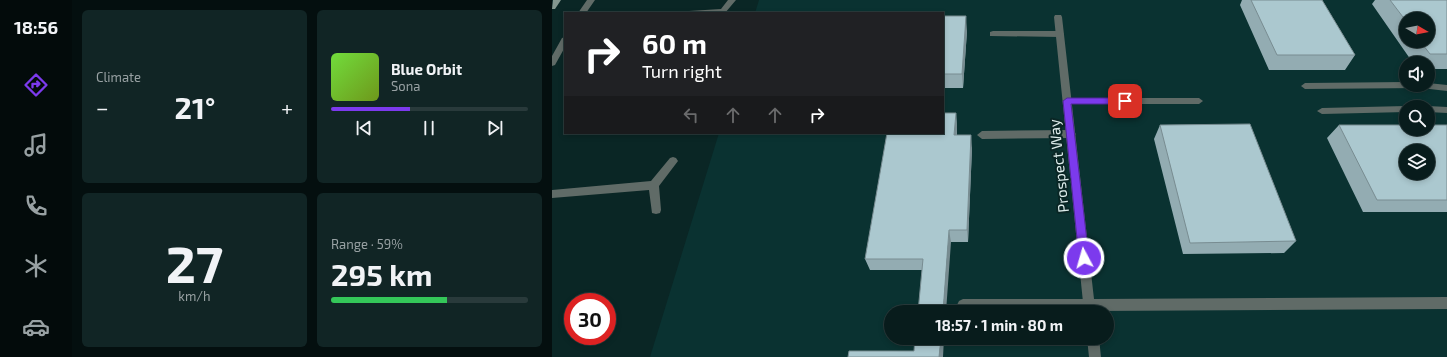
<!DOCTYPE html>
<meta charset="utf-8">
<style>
:root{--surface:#081c1c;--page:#112525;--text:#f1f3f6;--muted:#98a1a3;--line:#293a3b;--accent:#7c3aed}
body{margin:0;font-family:"Exo 2",sans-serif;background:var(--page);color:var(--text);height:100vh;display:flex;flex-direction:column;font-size:15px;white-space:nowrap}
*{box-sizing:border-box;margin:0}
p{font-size:13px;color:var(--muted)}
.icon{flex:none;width:22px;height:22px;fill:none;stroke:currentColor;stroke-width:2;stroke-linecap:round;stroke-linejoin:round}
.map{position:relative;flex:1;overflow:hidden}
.sheet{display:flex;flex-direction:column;gap:10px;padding:10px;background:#040f0f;width:480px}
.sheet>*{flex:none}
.top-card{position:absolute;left:12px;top:12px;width:380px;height:122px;border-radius:0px;box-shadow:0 2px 6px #0003,0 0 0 1px var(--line);background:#202124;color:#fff;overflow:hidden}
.needle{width:26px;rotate:99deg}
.buttons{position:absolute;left:847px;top:12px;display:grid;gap:8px}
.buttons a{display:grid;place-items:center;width:36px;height:36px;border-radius:50%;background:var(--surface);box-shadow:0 2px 6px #0003,0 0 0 1px var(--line);font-size:20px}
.speed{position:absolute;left:12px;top:293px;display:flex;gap:8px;font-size:20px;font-weight:700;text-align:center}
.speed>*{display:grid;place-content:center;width:52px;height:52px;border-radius:50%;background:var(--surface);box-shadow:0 2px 6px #0003,0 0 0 1px var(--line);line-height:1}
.speed .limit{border:6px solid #d22;background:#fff;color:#111}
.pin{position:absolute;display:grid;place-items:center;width:34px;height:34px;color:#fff;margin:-17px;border-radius:8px;box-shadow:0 2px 6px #0006}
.me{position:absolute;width:44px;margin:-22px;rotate:354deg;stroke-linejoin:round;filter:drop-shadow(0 0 3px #0008)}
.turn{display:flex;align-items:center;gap:14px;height:84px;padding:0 12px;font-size:18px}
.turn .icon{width:52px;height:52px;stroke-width:2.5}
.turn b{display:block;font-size:28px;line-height:34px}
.lanes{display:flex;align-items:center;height:38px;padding:0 12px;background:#0003;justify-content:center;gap:20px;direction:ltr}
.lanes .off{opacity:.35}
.big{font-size:30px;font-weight:700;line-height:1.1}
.sheet .widget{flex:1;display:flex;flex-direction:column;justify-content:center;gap:6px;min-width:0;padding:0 14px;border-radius:6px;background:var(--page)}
.sheet .dial{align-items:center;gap:0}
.dial b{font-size:52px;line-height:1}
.song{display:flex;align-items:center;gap:12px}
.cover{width:48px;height:48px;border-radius:6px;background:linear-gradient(135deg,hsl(100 70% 55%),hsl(80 70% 35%))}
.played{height:4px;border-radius:2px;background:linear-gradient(90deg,var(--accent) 40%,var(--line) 40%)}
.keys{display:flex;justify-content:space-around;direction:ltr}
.heat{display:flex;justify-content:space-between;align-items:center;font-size:22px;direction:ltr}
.charge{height:6px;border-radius:3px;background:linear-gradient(90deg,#34c759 59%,var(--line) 0)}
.sheet .tiles{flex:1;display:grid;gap:10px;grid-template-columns:repeat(2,1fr)}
.trip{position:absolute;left:332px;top:305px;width:230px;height:40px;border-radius:20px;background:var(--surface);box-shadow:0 2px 6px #0003,0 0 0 1px var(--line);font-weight:700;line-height:40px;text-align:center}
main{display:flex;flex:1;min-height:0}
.dock{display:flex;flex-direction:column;width:72px;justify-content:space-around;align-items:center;background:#030b0b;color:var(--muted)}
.dock .icon{width:28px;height:28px}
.dock .current{color:var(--accent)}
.dock b{font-size:18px;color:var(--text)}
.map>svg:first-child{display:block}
.built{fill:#0a3231;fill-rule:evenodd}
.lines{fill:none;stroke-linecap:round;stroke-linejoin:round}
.service{fill:#606b67;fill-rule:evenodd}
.minor{fill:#606b67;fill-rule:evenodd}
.secondary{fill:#84968f;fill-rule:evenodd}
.wall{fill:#93acb2;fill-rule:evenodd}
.shaded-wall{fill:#788c91}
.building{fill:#abc8cf;stroke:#788c91;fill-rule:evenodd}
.route{fill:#7c3aed;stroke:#51269a}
.labels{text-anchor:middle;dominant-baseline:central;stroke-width:4;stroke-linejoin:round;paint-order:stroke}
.street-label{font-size:15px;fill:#deedec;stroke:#0a2625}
</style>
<main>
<nav class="dock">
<b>18:56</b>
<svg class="icon current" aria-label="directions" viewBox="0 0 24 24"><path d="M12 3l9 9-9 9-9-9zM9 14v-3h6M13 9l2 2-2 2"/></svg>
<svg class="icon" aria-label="music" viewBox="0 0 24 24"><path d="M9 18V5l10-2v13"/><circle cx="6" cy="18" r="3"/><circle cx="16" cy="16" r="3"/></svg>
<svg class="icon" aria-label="phone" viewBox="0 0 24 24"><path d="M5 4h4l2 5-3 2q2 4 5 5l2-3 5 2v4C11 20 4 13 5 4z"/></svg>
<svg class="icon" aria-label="climate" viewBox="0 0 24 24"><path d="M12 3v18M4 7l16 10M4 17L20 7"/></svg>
<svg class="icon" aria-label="car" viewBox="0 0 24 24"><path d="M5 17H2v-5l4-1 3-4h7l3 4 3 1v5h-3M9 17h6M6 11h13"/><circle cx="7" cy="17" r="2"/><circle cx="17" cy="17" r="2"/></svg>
</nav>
<section class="sheet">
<div class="tiles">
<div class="widget"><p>Climate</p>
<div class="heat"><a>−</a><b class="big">21°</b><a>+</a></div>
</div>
<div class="widget">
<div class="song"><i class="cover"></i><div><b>Blue Orbit</b><p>Sona</p></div></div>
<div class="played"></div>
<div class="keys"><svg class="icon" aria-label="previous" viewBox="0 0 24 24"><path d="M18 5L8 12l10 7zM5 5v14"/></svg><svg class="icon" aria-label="pause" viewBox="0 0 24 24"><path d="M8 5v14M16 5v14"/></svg><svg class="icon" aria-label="next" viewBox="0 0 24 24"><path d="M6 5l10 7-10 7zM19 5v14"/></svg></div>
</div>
<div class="widget dial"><b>27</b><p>km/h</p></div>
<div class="widget"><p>Range · 59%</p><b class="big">295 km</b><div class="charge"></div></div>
</div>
</section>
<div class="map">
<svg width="895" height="357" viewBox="0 0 895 357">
<rect width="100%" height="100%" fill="#0a2625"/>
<!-- built -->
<path class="built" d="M207 0H895V357H98L167 133H391V13H203ZM854 19H876V41H854ZM854 63H876V85H854ZM854 107H876V129H854ZM854 151H876V173H854ZM339 312H555V338H339Z"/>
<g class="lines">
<!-- service -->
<path class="service" d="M441 31H508L512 34 508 37 438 36V32Z
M854 82V85H876V83L895 85V91L869 88 753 89 749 86 753 83Z
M515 98H647L651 101 647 104H515L511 101Z
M854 106 857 107H854V112L770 114 765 111 770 108Z
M876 106 895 107V113L876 112V107H873Z
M519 130 524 134 519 138 430 139 425 135 430 131Z
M411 299H537L541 301 543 305 541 309 537 311H411L407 309 405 305 407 301Z"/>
<!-- minor -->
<path class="minor" d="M35 0H43L34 13H26Z
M176 0H184L173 13H133L137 11 169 9Z
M503 15H509L510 17 542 299 895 297V309L544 311V312H532L502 17Z
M13 37V47L3 65 0 66V56L10 38Z
M121 157 124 158 126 161 107 186 109 210 108 213 104 214 100 213 97 190 0 198V190L99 181 118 158Z
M535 338H547L549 357H537Z"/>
<!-- secondary -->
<path class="secondary" d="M1 0H9L3 9H0Z"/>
</g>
<!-- wall -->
<path class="wall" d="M690 0H770L803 55 793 70H717L688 5Z
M823 0H895V69H876V63H861L820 4ZM854 19 876 41H854Z
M391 16 415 31 411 88H391Z
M404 113 405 127V135L420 148 416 242H399L370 270H318L313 259Z
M608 125 744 241 732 253 631 254 602 139Z
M787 125H895V212H811L775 138Z"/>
<!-- shaded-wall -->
<path class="shaded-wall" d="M414 16 415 31 411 88 410 74Z
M404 113 405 127 404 148 402 135Z
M419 135 420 148 416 242 415 230Z
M397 230 399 242 394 312H391Z
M389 338H392L391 357H387Z"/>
<!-- building -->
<path class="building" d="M699 0H770L803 55H725Z
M838 0H895V54H878L868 41H876V19H854V21Z
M391 16H414L410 74H391Z
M391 113H404L402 135H419L415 230H397L391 312H366L371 259H313L335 133H391Z
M698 124 744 241 638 243 608 125Z
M787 125H854V129H876V125H895V200H825ZM854 151H876V173H854Z
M363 338H389L387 357H296L297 351H362Z"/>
<!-- route -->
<path class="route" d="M515 98H573L577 101 573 104H519L537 258 536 261 532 263 529 261 527 258 511 101Z"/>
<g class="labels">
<!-- street labels -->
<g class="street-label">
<text transform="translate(506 166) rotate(-96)">Prospect Way</text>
</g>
</g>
</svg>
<div class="buttons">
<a><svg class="needle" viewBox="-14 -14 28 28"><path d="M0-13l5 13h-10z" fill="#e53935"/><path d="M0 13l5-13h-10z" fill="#98a1a3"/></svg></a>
<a><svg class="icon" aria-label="sound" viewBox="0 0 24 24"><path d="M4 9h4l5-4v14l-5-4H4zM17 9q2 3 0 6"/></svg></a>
<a><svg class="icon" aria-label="search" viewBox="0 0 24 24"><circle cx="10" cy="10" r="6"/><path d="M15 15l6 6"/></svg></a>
<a><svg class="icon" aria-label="layers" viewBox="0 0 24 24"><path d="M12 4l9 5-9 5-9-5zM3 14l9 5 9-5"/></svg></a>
</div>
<div class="speed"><div class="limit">30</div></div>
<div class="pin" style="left:573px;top:101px;background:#d93025"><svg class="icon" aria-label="arrive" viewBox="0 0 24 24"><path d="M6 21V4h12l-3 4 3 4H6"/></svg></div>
<svg class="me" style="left:532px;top:258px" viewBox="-20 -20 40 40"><circle r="17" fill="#7c3aed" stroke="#fff" stroke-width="3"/><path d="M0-11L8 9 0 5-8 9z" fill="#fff"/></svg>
<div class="trip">18:57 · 1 min · 80 m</div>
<div class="top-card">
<div class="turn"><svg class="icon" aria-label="right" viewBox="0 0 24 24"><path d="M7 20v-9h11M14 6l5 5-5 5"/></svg><div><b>60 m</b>Turn right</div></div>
<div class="lanes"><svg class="icon off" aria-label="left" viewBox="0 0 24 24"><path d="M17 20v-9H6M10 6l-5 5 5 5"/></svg><svg class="icon off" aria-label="ahead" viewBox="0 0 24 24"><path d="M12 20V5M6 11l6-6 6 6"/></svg><svg class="icon off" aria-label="ahead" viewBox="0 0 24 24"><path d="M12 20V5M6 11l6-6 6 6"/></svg><svg class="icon" aria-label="right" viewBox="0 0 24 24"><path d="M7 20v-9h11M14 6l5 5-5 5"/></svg></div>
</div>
</div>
</main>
